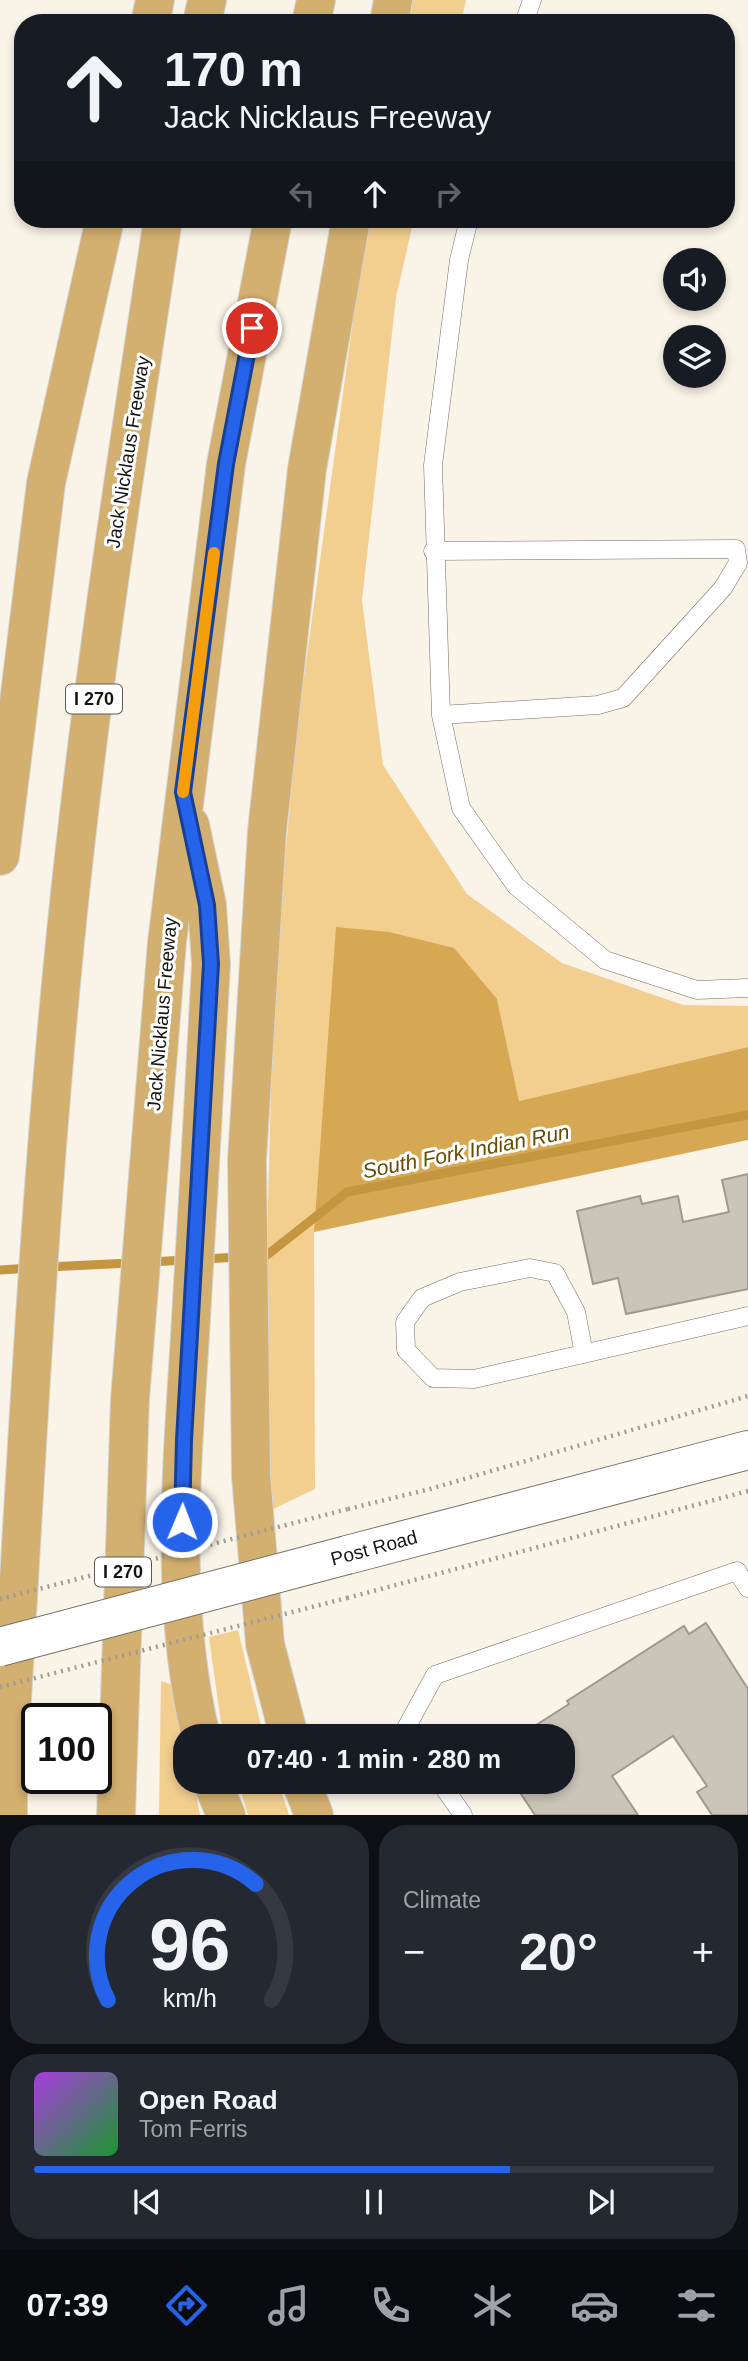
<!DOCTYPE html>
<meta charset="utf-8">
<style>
:root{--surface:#171b24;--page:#242831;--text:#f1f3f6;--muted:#9ea1a6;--line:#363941;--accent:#2563eb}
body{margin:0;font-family:Arial,sans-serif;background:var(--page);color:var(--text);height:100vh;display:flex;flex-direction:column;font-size:26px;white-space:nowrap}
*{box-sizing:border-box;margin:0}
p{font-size:23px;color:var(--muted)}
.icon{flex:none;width:38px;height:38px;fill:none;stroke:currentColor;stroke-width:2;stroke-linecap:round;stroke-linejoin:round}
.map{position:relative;height:1815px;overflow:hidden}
.panel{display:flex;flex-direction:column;gap:10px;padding:10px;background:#0d0f14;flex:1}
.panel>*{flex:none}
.guide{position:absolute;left:14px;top:14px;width:721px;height:214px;border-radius:28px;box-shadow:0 4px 10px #0003;background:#171b24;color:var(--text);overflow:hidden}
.fabs{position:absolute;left:663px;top:248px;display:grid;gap:14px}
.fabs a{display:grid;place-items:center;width:63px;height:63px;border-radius:50%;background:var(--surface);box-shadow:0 4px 10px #0003;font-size:35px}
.speed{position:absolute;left:21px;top:1703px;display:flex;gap:14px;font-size:35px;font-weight:700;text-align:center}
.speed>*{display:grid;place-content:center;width:91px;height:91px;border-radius:50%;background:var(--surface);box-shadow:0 4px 10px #0003;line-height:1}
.speed .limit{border:4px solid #111;border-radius:10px;background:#fff;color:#111}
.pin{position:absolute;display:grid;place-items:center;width:60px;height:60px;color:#fff;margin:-30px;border:4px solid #fff;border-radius:50%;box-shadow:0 2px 7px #0007}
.me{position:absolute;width:77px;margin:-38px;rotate:1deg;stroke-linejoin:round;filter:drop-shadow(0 0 5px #0008)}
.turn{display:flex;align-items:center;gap:24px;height:147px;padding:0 35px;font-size:32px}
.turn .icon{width:91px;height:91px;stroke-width:2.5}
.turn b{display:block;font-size:49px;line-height:60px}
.lanes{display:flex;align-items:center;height:66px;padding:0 35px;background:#0003;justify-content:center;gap:35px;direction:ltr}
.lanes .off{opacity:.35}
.big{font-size:52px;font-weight:700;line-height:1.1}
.panel .widget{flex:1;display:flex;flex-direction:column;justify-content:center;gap:10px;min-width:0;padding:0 24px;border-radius:28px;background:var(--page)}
.panel .dial{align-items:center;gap:0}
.dial svg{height:182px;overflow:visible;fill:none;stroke:var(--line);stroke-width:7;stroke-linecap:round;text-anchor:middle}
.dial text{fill:var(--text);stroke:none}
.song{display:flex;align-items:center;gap:21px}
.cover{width:84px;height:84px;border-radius:10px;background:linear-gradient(135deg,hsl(280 70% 55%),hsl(130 70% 35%))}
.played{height:7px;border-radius:4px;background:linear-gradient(90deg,var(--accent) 70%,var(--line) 70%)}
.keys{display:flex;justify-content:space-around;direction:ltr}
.heat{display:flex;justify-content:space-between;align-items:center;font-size:38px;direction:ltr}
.panel .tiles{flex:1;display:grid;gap:10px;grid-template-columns:1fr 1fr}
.widget:last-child{grid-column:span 2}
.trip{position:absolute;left:173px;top:1724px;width:402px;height:70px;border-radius:28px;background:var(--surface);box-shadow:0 4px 10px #0003;font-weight:700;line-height:70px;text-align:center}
.tabs{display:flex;height:112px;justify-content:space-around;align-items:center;background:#090b0e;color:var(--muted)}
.tabs .icon{width:49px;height:49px}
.tabs .on{color:var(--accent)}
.tabs b{font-size:32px;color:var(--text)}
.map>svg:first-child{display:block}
.green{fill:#f2ce8f}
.forest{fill:#d6a853}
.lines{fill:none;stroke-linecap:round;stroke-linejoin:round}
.stream{stroke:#c49640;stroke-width:9}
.building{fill:#cbc4b8;stroke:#9f998e;stroke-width:2}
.service-casing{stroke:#746e63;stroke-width:19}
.secondary-casing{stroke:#746e63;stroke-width:40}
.motorway-casing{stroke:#d5d5d4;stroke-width:40}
.path{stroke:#a19c93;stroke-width:4.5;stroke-dasharray:2 5;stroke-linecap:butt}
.service{stroke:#fff;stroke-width:18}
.secondary{stroke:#fff;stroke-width:38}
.motorway{stroke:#d3af70;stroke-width:38}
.secondary-bridge-casing{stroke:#746e63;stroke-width:40;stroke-linecap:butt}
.path-bridge{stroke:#a19c93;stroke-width:4.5;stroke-dasharray:2 5;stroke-linecap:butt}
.secondary-bridge{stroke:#fff;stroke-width:38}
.route-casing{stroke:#184099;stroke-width:18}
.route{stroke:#2563eb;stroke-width:12}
.slow{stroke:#f59e0b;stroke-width:12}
.labels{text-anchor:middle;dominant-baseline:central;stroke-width:6;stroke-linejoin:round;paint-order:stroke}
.shield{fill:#fff;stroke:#5c5a58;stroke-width:2}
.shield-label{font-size:18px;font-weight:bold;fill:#161410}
.street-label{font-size:19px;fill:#161410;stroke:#fff}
.water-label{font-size:21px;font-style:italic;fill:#684a03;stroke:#fff}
</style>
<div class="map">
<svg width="748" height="1815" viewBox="0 0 748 1815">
<rect width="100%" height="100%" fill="#faf3e7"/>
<!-- green -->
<path class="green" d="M409 0H466L461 23H405Z
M367 219H414L396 297 362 600 383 765 467 894 562 963 683 1005 748 1006V1047L519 1101 497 999 314 1232 315 1489 267 1512 266 1277 274 980 297 728Z
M238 1630 263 1734 264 1736H225L221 1723 209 1637Z
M161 1681 175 1686 185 1739 186 1782H194L200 1815H159Z
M238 1782H278L289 1815H248Z"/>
<!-- forest -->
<path class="forest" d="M336 927 389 932 454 948 497 999 519 1101 748 1047V1140L314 1232Z"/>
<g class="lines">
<!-- stream -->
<path class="stream" d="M257 1256 267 1255 347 1192 748 1115
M204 1259 239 1257
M149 1262 187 1260
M47 1267 131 1263
M0 1270 30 1268"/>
</g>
<!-- building -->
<path class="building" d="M748 1174V1289L626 1314 618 1278 593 1284 577 1211 640 1196 642 1204 678 1196 683 1222 729 1212 722 1180Z
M706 1623 748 1689V1815H712L697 1792 707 1786 673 1736 612 1776 638 1815H535L513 1782H564V1736H519L569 1704 567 1701 684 1626 689 1634Z"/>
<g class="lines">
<!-- service casing -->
<g class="service-casing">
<path id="service" d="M524 23 532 0
M469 219 459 260 433 465 441 715 461 808 516 886 605 960 697 990 748 988
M433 551 736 549 738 563 723 588 623 698 598 705 441 715
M584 1354 576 1312 555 1273 530 1268 460 1282 422 1298 405 1322 406 1350 433 1378 474 1379 748 1316
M409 1736 405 1730 435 1675 737 1571 748 1588
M440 1782 463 1815"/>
</g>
<!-- secondary casing -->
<g class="secondary-casing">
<path id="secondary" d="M347 1555 748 1450"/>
</g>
<!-- motorway casing -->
<g class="motorway-casing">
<path id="motorway" d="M150 23 155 0
M202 23 207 0
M311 23 316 0
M389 23 393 0
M190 825 207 905 211 964C204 1088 198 1211 190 1335 182 1467 169 1606 201 1736
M0 856 46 483 105 219
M289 1736 265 1644 251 1476 247 1160 267 831 307 469 351 219
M212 1782 226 1815
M301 1782 314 1815
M8 1815V1767C25 1488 38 1209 66 932 90 693 127 456 163 219
M116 1815 130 1399 167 942 226 464 273 219"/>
</g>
<!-- path -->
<path class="path" d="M348 1509 430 1489 748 1396
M347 1598 748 1491"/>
<!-- service -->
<use href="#service" class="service"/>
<!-- secondary -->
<use href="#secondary" class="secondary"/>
<!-- motorway -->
<use href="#motorway" class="motorway"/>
<!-- secondary-bridge casing -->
<g class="secondary-bridge-casing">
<path id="secondary-bridge" d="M0 1647 347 1555"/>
</g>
<!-- path-bridge -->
<path class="path-bridge" d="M0 1599 348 1509
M0 1687 347 1598"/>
<!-- secondary-bridge -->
<use href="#secondary-bridge" class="secondary-bridge"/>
</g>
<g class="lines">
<!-- route casing -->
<g class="route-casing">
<path id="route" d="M182 1522 184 1440 211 964 207 905 183 792 226 464 252 328"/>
</g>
<!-- route -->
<use href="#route" class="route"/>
<!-- slow -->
<path class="slow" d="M183 792 214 553"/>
</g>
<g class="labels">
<!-- shield labels -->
<g class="shield">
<rect x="66" y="684.5" width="56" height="29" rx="5"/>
<rect x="95" y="1557.5" width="56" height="29" rx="5"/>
</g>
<g class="shield-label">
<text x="94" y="699">I 270</text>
<text x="123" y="1572">I 270</text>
</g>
<!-- street labels -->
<g class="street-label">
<text transform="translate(128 452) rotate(-81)">Jack Nicklaus Freeway</text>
<text transform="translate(162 1014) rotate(-85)">Jack Nicklaus Freeway</text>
<text transform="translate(374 1548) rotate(-15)">Post Road</text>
</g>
<!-- water labels -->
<g class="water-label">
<text transform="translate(466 1151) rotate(-11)">South Fork Indian Run</text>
</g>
</g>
</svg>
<div class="fabs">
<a><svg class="icon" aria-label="sound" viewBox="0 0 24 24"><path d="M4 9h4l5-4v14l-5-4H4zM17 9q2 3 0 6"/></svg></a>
<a><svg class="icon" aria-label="layers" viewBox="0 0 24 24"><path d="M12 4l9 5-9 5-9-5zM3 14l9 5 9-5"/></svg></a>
</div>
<div class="speed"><div class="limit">100</div></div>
<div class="pin" style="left:252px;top:328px;background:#d93025"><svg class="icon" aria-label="arrive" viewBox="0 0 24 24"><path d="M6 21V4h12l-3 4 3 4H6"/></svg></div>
<svg class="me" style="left:182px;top:1522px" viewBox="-20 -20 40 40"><circle r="17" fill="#2563eb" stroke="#fff" stroke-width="3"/><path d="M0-11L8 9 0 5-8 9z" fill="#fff"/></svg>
<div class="trip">07:40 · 1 min · 280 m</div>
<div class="guide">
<div class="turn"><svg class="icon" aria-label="ahead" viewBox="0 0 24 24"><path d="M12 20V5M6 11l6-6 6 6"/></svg><div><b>170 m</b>Jack Nicklaus Freeway</div></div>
<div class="lanes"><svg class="icon off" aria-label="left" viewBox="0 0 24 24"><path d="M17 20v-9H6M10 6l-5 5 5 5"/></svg><svg class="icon" aria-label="ahead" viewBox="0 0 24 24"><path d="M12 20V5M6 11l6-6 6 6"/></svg><svg class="icon off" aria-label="right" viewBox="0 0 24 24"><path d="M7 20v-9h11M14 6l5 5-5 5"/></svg></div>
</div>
</div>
<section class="panel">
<div class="tiles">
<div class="widget dial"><svg viewBox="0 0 100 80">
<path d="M14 69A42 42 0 1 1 86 69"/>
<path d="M14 69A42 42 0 0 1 79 18" stroke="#2563eb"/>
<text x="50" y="56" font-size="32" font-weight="700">96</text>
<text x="50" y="72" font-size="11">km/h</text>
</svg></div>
<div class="widget"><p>Climate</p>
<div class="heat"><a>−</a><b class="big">20°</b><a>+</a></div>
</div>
<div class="widget">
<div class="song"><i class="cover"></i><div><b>Open Road</b><p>Tom Ferris</p></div></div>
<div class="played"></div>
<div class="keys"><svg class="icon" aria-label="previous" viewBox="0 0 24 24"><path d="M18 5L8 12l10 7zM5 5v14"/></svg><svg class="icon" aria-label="pause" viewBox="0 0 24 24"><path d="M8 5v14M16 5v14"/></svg><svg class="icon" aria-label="next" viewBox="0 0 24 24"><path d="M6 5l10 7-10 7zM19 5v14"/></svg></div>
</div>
</div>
</section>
<nav class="tabs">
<b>07:39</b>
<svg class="icon on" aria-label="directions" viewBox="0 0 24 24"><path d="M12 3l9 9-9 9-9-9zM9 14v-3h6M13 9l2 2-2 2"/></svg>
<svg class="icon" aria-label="music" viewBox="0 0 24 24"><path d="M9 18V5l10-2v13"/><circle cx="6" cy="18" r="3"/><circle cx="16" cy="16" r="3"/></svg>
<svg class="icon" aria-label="phone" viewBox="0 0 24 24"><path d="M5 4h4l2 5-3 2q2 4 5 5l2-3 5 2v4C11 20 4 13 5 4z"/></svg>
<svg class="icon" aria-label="climate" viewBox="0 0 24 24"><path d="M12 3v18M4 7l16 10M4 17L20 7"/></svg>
<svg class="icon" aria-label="car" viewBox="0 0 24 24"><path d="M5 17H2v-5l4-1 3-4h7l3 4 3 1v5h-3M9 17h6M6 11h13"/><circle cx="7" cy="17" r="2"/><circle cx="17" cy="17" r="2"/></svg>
<svg class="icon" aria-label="filters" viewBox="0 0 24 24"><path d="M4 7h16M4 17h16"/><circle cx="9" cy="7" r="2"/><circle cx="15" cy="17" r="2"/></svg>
</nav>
